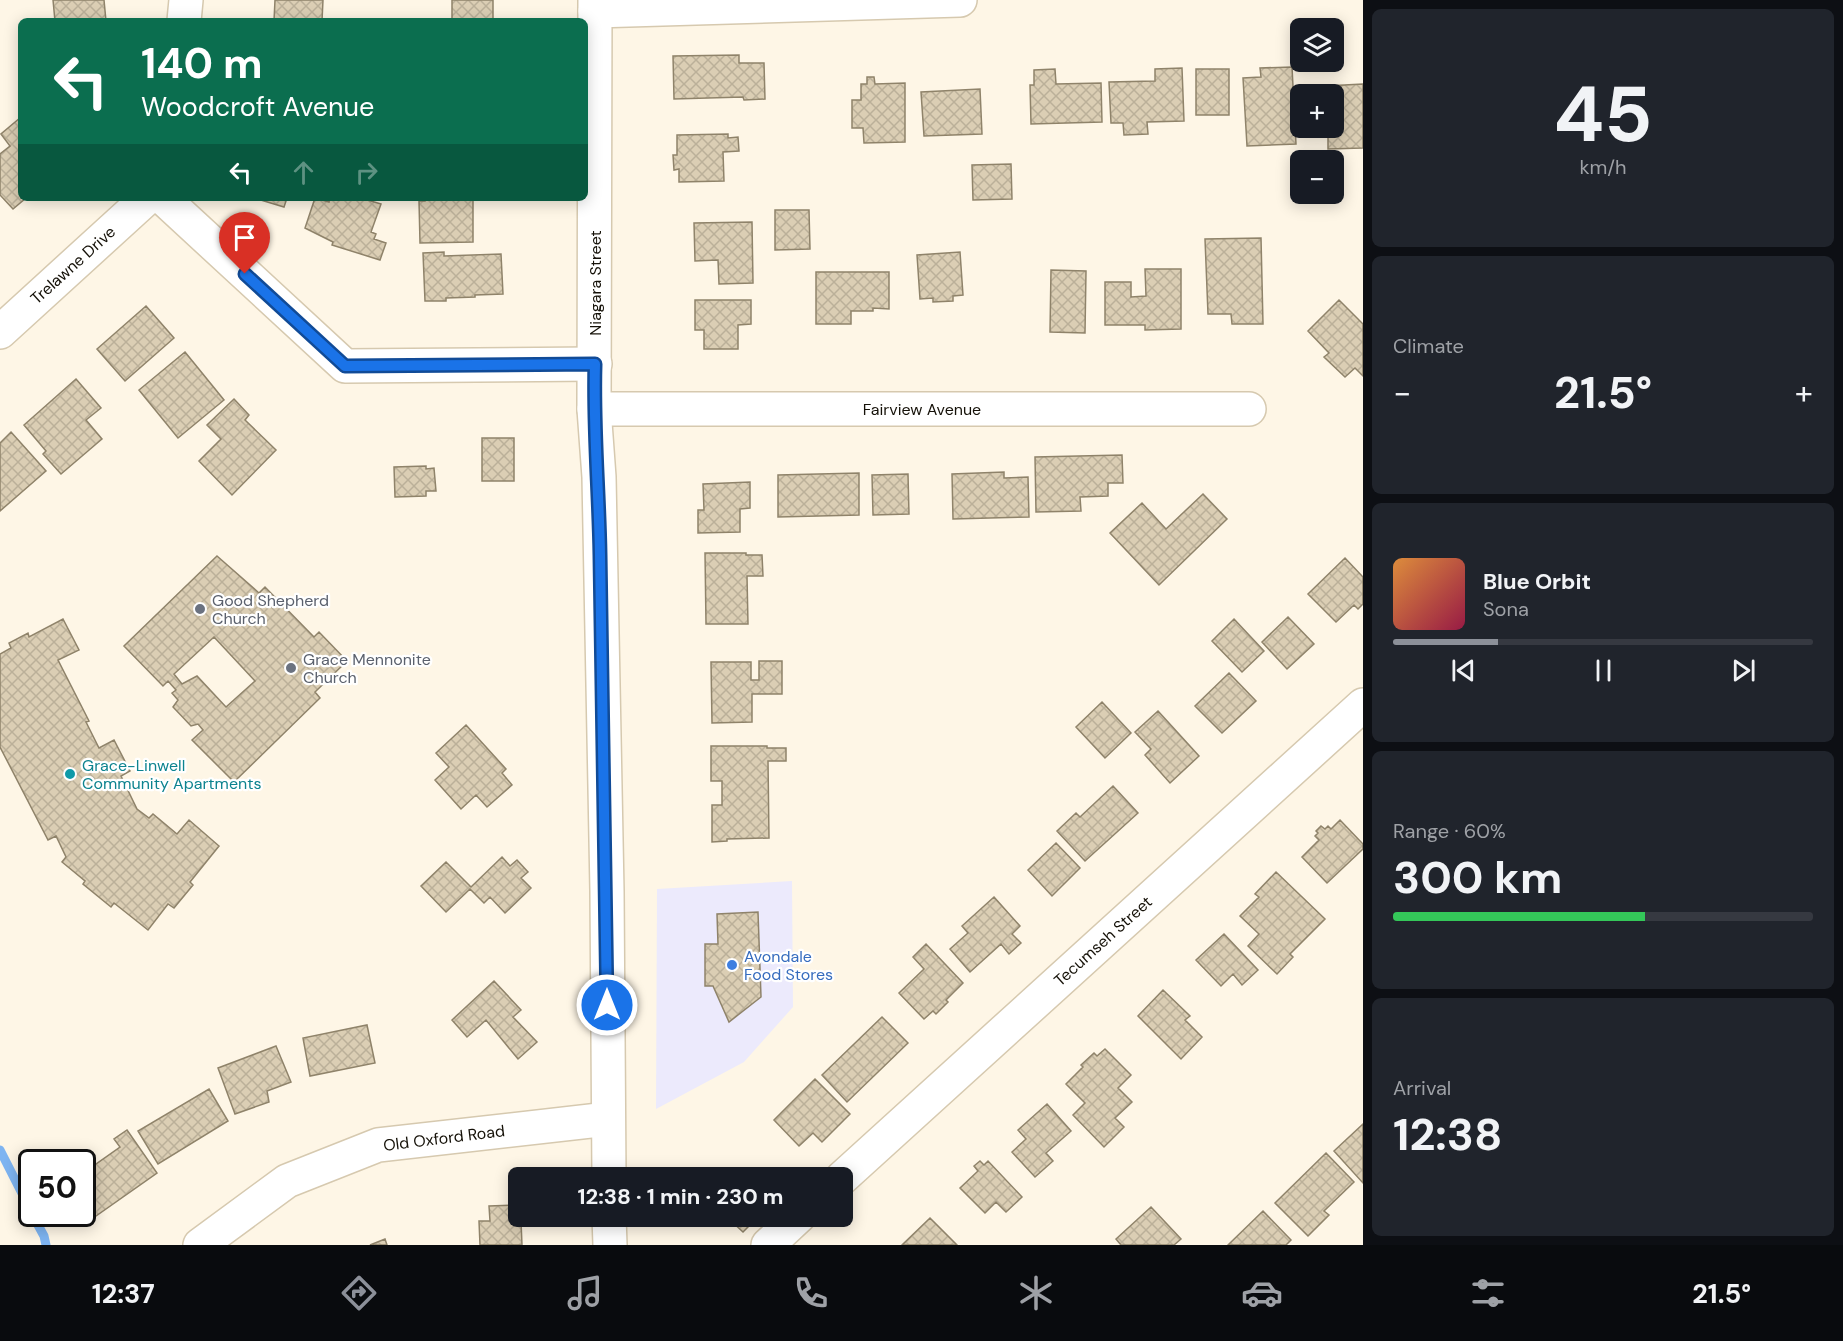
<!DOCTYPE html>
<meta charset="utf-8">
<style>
:root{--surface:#171b24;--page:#20242c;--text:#f1f3f6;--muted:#9ea1a6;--line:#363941;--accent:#8c9099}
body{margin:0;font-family:"DM Sans",sans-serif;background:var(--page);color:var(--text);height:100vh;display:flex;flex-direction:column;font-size:22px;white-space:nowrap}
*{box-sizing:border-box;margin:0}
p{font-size:20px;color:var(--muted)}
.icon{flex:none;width:33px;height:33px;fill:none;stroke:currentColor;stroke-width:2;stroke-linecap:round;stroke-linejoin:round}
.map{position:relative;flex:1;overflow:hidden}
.drawer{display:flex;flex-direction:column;gap:9px;padding:9px;background:#0d0f14;width:480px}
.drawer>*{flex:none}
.hud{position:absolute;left:18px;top:18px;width:570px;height:183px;border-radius:9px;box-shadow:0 3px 15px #0003;background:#0b6e4f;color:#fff;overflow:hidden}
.controls{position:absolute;left:1290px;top:18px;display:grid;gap:12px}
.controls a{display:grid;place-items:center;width:54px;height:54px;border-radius:9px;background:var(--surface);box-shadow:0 3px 15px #0003;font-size:30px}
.speed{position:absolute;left:18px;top:1149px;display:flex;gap:12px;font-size:30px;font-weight:700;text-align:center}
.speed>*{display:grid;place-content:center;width:78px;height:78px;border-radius:50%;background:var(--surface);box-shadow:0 3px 15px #0003;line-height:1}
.speed .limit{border:3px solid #111;border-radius:9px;background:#fff;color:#111}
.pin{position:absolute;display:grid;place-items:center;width:51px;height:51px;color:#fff;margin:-62px -26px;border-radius:50% 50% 50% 0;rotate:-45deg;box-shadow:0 0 6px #0007}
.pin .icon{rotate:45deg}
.me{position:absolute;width:66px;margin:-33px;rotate:0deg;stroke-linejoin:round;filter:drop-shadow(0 0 4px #0008)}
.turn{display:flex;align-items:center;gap:21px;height:126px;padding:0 24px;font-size:27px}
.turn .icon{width:78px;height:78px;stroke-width:2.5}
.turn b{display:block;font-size:42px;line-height:51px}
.lanes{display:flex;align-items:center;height:57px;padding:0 24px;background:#0003;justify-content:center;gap:30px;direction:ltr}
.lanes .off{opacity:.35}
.big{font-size:45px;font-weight:700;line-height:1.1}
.drawer .tile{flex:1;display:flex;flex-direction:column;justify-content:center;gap:9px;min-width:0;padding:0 21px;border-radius:9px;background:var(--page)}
.drawer .dial{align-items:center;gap:0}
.dial b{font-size:78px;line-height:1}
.song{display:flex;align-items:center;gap:18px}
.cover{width:72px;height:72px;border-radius:9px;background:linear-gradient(135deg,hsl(30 70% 55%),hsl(340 70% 35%))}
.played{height:6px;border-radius:3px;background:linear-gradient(90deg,var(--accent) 25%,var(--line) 25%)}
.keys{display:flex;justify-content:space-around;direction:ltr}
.heat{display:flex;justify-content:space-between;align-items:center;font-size:33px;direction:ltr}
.charge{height:9px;border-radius:4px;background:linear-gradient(90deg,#34c759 60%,var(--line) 0)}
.trip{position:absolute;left:508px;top:1167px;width:345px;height:60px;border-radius:9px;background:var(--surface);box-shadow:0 3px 15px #0003;font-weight:700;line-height:60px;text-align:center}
.tabs{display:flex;height:96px;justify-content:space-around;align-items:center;background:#090b0e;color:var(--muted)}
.tabs .icon{width:42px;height:42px}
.tabs .on{color:var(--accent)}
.tabs b{font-size:27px;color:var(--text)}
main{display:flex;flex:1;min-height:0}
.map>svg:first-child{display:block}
.commercial{fill:#eceafc}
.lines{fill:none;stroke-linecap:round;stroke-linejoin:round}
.stream{stroke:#7eb4f1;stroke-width:9}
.building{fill:url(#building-cross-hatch);stroke:#8f836a;stroke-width:1.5;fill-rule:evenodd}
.minor-casing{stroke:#d6c9af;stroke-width:36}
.major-casing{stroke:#d6c9af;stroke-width:36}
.minor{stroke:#fff;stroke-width:33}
.major{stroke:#fff;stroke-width:33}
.route-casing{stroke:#114b97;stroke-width:15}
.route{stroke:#1a73e8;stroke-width:10}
.worship-dot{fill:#6b7280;stroke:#fff;stroke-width:2}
.culture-dot{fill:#0f9aa8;stroke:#fff;stroke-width:2}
.shop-dot{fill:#3f7fe0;stroke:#fff;stroke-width:2}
.labels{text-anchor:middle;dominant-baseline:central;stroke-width:4.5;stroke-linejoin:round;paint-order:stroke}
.street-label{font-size:16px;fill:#151108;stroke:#fff}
.worship-label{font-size:16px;fill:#5b616d;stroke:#fff;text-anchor:start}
.culture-label{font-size:16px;fill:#0d838f;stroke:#fff;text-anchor:start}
.shop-label{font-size:16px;fill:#366cbe;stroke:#fff;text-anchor:start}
</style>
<main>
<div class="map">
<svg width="1363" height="1245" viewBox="0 0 1363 1245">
<defs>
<pattern id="building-cross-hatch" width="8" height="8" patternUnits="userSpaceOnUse" patternTransform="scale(1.5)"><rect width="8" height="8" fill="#dbceb4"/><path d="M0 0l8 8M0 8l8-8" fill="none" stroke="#bbb099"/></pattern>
</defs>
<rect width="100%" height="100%" fill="#fef6e6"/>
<!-- commercial -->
<path class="commercial" d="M792 881 793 1007 744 1062 656 1109 657 889Z"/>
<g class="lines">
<!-- stream -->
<path class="stream" d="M0 1150 32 1213
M32 1214 44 1236 46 1245"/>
</g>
<!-- building -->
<path class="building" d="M53 0H104L106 21H55Z
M275 0H323L322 21H274Z
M452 0H493V21H452Z
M739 55V63H764L765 99 744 100 743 97 674 99 673 56Z
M1292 67 1296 144 1247 146 1243 78 1261 77 1260 68Z
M1182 68 1184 121 1147 122 1148 134 1124 135 1123 123H1111L1109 82 1155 81V69Z
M1055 69 1056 84 1101 83 1102 122 1031 124 1030 85H1034V70Z
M1196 69H1229V115H1196Z
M867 77H874L875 84 905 83V142L864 143 863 128H852V100H861V84H867Z
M1363 84V148L1328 149V132L1300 134 1299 104 1300 128H1334V94H1327L1326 86Z
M980 89 982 134 924 136 921 92Z
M21 117V198H26L13 209 0 195V154L10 146 1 134Z
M728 134V138L738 137 739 151 723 152 724 181 679 182V169L674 170 673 155H677V135Z
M1011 164 1012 199 973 200 972 165Z
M254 198H287L284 207Z
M315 198 329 202 330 198H361L381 204 371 232 376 234 374 239 386 243 380 260 332 245 333 242 305 228Z
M425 198H490H473V242L420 243 419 201H425Z
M775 210H809L810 249 775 250Z
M752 222 753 283 719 284 718 260 695 261 694 223Z
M1261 238 1263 324H1232L1231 314H1208L1205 239Z
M444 252V256L501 254 503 294 475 295V297L446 298V301H425L423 253Z
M960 252 963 295 953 296V301L933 302V298L920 299 917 255Z
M1145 269H1181V329L1145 330V325H1105V282H1131V297L1146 296Z
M1051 270 1086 271 1085 333 1050 332Z
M816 272H889V309L873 308V311H851V324H816Z
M695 300H751V324L738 325V349H704V330H695Z
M1339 300 1363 324V376L1355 368 1345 377 1324 357 1329 353 1308 331Z
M146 306 174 338 125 381 97 349Z
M185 352 224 400 178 438 139 390Z
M76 379 101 408 86 420 102 439 61 474 43 454 46 451 24 425Z
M234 399 249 415 245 420 276 450 232 495 199 461 221 439 207 425Z
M11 432 46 471 0 511V443Z
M482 438H514V481H482Z
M1122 455 1123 483H1108V496L1080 497 1081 511 1036 512 1035 457Z
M426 466V469L434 468 436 491H426V496L395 497 394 467Z
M1004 472V478L1028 477 1029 517 953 519 952 474Z
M859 473V515L778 517V475Z
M908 474 909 514 873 515 872 475Z
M750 482V508L740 509V532L698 533V510H704L703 484Z
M1203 494 1227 519 1159 585 1110 533 1142 503 1166 529Z
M705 553H746V555H762L763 576H747L748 624H706Z
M217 556 259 593 265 587 314 637 319 632 347 661 315 692 320 698 234 782 192 740 203 730 198 724 191 726 173 707 178 700 172 693 176 690 168 681 163 686 124 646ZM214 637 255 681 226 707 197 676 182 684 174 674Z
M1345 558 1363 577V604L1358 609 1354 605 1336 622 1308 594Z
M1288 617 1314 644 1287 669 1262 642Z
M63 619 79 650 58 660 89 721 86 722 99 748 114 740 130 771 121 776 137 809 149 818 153 814 177 834 189 820 219 846 190 882 193 885 174 908 168 904 148 930 114 903 111 907 83 884 85 881 62 862 66 857 56 836 48 840 0 747V654L11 648 9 643 28 633 29 637Z
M1234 619 1264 651 1242 672 1212 641Z
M759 661H782V694H752V722L712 723 711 662H751V680H759Z
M1229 673 1256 701 1222 733 1195 706Z
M1102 702 1131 733 1105 758 1076 727Z
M1158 711 1199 756 1170 783 1145 755 1151 749 1135 732Z
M466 725 506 769 502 773 512 785 487 807 476 795 461 809 435 780 449 767 436 753Z
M711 746H767V748H786V761H768L769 838 727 839V841L712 842V805H722V781H711Z
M1113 786 1138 813 1085 861 1057 831 1076 813 1080 817Z
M1340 820 1363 844V849L1327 883 1302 857 1319 840 1315 836 1318 833 1316 831 1321 826 1325 829 1328 826 1331 829Z
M1056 843 1080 868 1052 896 1028 870Z
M502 857 510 866 517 860 528 872 521 878 531 888 505 913 490 897 484 903 470 889 446 912 421 886 446 862 471 887Z
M1276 872 1325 919 1290 954 1293 957 1277 974 1248 946 1259 934 1240 916 1259 897 1255 894Z
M994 897 1020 926 1012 934 1021 943 1009 954 1001 944 970 972 950 949 968 933 962 926Z
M758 912 761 997 729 1022 713 986H705V944H718L717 914Z
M1224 934 1258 970 1242 985 1233 974 1221 986 1196 960Z
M926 944 963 983 946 1000 948 1002 936 1014 933 1011 924 1019 899 993 924 969 913 957Z
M494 981 521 1010 513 1017 537 1042 518 1059 486 1020 467 1037 452 1020Z
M1163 990 1190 1016 1185 1020 1202 1037 1181 1059 1138 1016Z
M882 1017 908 1043 847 1102 822 1075Z
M367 1025 375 1063 310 1076 303 1038Z
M276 1046 291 1082 267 1091 269 1102 235 1114 218 1068Z
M1105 1049 1131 1075 1118 1088 1132 1102 1115 1118 1124 1127 1104 1147 1073 1115 1085 1103 1066 1084 1083 1067 1081 1065 1094 1053 1097 1056Z
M815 1079 850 1114 822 1142 813 1133 799 1146 774 1120Z
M209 1089 228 1121 158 1164 138 1131Z
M1047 1104 1071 1131 1046 1153 1053 1161 1035 1177 1012 1152 1026 1139 1018 1130Z
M1363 1124V1183L1334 1151Z
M127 1130 157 1173 96 1216 82 1197V1174L120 1147 114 1139Z
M1326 1153 1354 1182 1324 1211 1329 1215 1308 1236 1275 1203Z
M980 1161 984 1165 988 1161 1022 1197 1006 1212 996 1202 985 1213 960 1188 978 1171 974 1166Z
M519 1205V1216H525V1222L521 1221 522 1245H480L479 1221H490L489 1206Z
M1151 1207 1181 1239 1174 1245H1121L1116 1239Z
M1263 1211 1291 1240 1286 1245H1228Z
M711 1216H759L743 1232 729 1219 721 1226Z
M930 1218 957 1245H902Z
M385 1239 387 1245H370Z"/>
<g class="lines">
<!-- minor casing -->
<g class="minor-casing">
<path id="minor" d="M595 11 960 0
M184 21 186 0
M163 198 345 366 595 364
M0 332 147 198
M594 409H1249
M842 1178 1363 705
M200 1245 287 1181 378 1145 608 1119
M768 1245 799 1216"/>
</g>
<!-- major casing -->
<g class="major-casing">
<path id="major" d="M595 0 594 409 599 477 607 891 609 1178
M609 1216 610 1245"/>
</g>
<!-- minor -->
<use href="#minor" class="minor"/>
<!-- major -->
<use href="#major" class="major"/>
</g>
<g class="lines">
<!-- route casing -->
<g class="route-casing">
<path id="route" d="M245 274 345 366 595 364C593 427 599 491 600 555 603 705 606 855 607 1005"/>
</g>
<!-- route -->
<use href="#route" class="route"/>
</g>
<!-- markers -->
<g class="worship-dot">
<circle cx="200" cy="609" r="6"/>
<circle cx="291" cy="668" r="6"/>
</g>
<circle class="culture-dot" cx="70" cy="774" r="6"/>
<circle class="shop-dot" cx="732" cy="965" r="6"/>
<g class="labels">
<!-- street labels -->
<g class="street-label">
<text transform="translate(73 265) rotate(-42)">Trelawne Drive</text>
<text transform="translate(595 283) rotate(-90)">Niagara Street</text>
<text x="922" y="409">Fairview Avenue</text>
<text transform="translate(1103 941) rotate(-42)">Tecumseh Street</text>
<text transform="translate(444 1138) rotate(-7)">Old Oxford Road</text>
</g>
<!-- worship labels -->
<g class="worship-label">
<text x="212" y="600">Good Shepherd<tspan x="212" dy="18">Church</tspan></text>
<text x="303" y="659">Grace Mennonite<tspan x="303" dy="18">Church</tspan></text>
</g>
<!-- culture labels -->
<g class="culture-label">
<text x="82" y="765">Grace-Linwell<tspan x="82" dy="18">Community Apartments</tspan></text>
</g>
<!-- shop labels -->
<g class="shop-label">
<text x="744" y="956">Avondale<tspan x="744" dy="18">Food Stores</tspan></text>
</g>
</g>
</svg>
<div class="controls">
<a><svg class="icon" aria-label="layers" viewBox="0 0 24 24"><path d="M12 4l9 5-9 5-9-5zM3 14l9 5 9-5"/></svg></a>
<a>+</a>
<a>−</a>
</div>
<div class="speed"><div class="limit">50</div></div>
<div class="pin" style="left:245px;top:274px;background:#d93025"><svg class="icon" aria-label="arrive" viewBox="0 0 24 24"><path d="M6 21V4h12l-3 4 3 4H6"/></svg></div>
<svg class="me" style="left:607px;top:1005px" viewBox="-20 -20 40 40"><circle r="17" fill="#1a73e8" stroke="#fff" stroke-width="3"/><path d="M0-11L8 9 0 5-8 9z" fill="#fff"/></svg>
<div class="trip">12:38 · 1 min · 230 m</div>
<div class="hud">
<div class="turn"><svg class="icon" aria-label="left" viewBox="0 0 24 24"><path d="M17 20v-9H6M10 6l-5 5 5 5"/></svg><div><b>140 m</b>Woodcroft Avenue</div></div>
<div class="lanes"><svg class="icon" aria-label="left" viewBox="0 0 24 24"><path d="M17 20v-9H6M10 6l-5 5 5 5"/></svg><svg class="icon off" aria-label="ahead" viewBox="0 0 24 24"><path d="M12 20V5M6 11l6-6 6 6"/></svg><svg class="icon off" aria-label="right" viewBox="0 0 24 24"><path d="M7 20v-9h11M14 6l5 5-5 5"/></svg></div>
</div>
</div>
<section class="drawer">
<div class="tile dial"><b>45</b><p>km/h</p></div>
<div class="tile"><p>Climate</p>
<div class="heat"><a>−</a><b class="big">21.5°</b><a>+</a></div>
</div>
<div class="tile">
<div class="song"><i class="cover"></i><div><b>Blue Orbit</b><p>Sona</p></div></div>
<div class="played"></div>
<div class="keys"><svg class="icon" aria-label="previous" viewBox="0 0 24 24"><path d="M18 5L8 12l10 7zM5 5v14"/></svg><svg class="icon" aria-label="pause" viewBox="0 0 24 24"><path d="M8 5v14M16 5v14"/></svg><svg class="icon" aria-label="next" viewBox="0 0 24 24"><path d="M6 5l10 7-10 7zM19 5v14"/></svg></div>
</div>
<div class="tile"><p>Range · 60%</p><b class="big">300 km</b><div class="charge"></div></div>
<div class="tile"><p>Arrival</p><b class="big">12:38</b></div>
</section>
</main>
<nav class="tabs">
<b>12:37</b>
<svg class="icon on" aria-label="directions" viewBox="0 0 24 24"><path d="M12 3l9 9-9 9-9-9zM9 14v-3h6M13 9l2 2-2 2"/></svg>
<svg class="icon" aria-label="music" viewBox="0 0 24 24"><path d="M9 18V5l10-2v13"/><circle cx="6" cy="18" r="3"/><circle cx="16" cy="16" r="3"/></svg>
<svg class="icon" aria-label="phone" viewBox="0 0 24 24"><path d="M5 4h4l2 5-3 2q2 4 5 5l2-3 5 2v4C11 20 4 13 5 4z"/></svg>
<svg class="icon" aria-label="climate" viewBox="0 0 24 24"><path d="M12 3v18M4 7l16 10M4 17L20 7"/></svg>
<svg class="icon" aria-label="car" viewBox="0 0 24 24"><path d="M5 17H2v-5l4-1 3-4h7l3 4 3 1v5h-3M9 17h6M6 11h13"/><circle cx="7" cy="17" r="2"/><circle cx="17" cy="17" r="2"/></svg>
<svg class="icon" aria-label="filters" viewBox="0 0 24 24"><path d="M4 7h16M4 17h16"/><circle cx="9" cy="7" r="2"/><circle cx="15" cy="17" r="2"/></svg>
<b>21.5°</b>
</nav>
